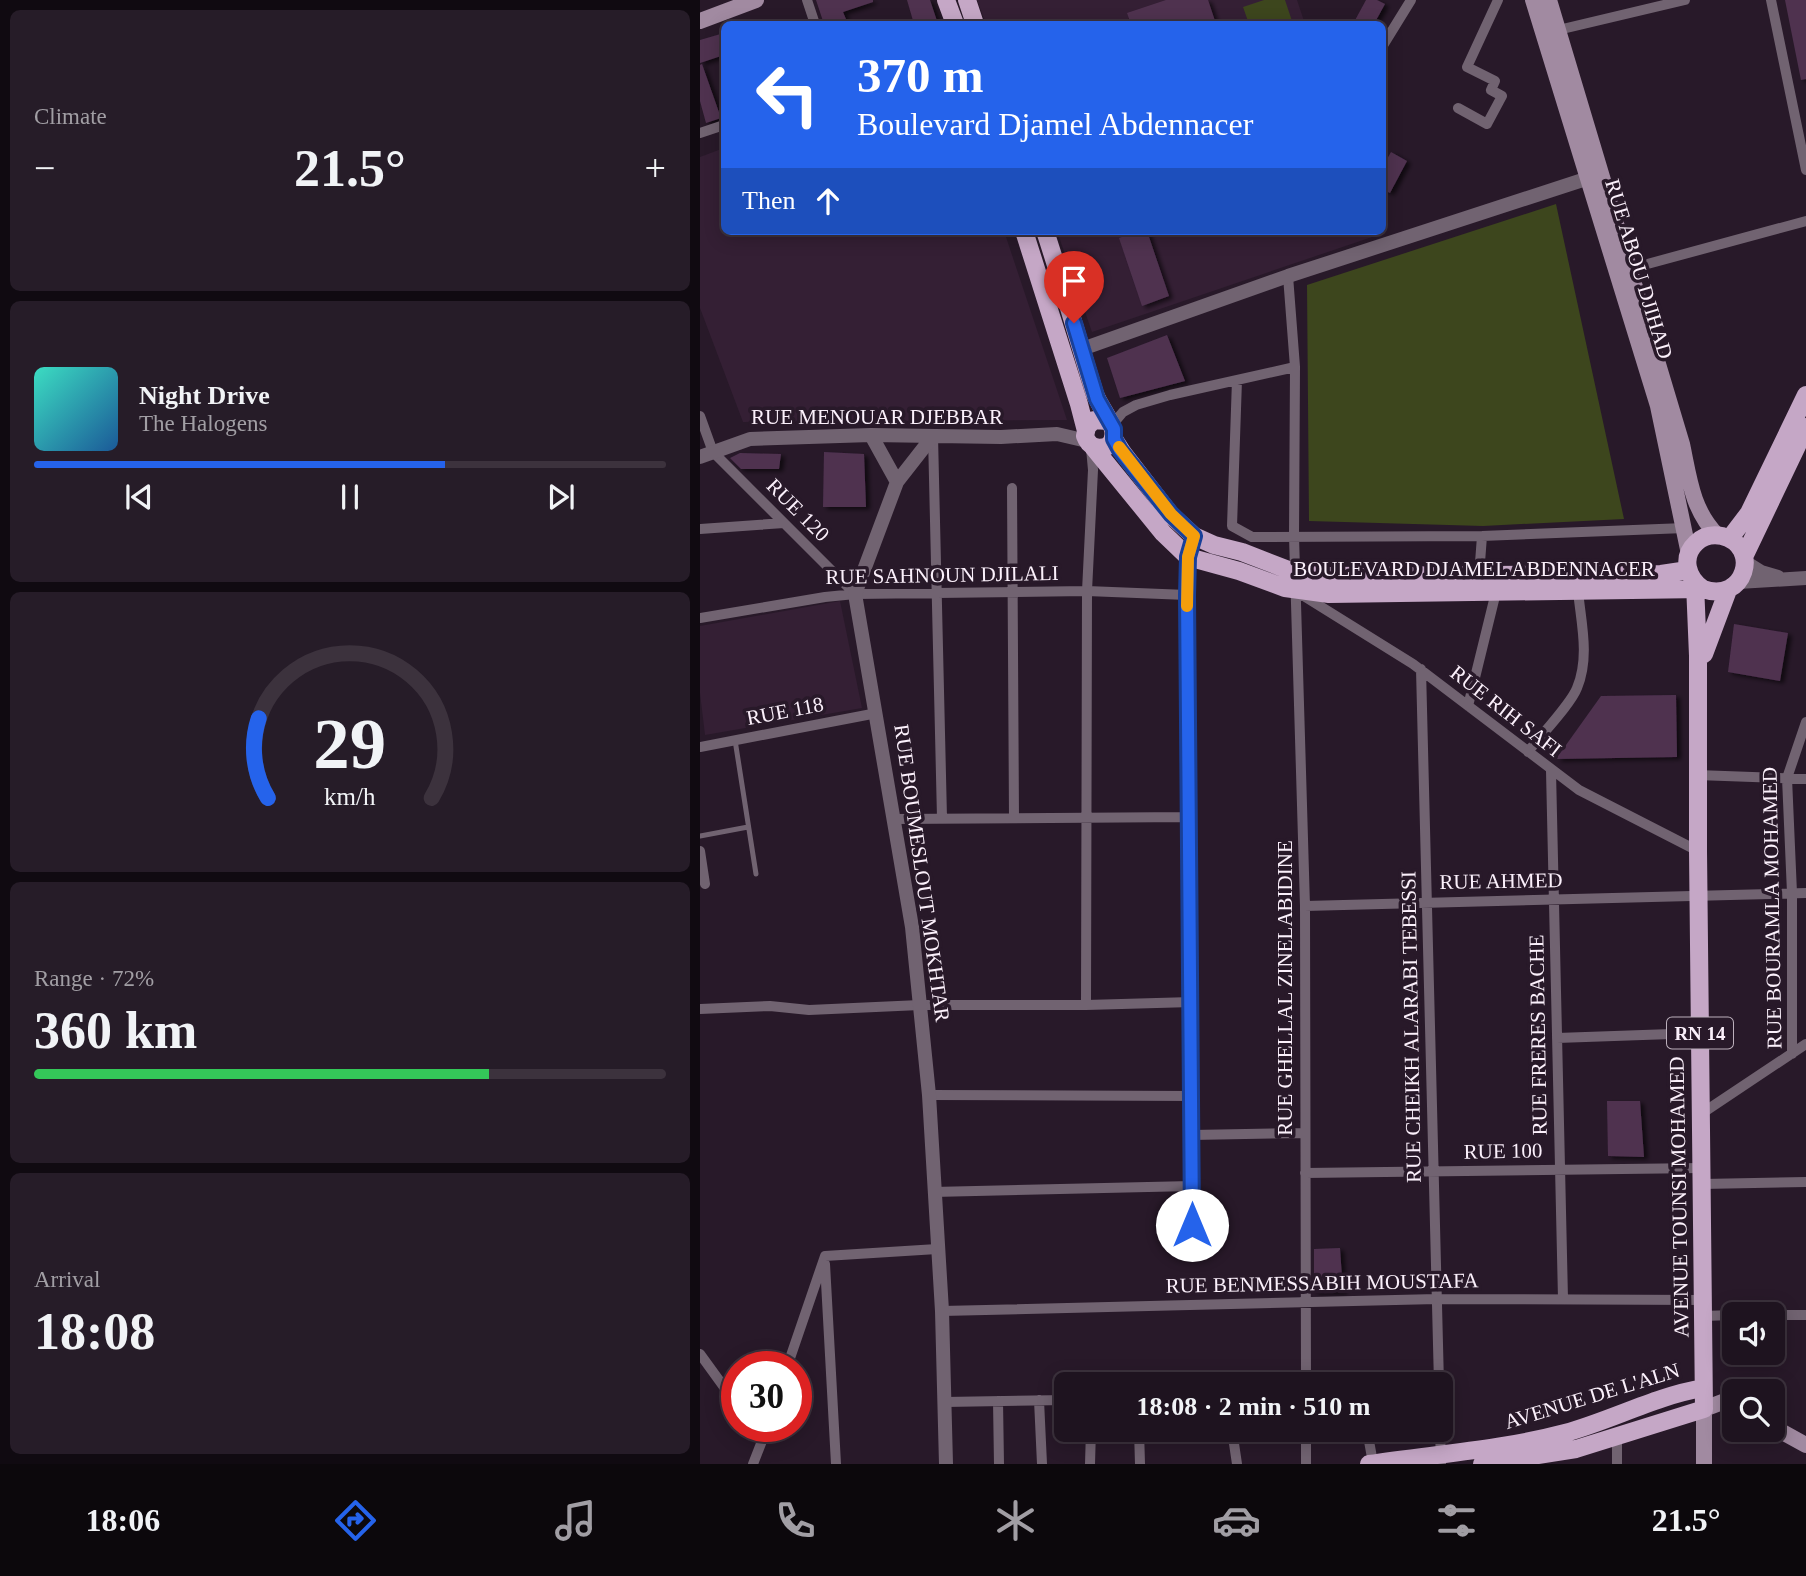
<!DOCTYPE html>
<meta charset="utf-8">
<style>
:root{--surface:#1e131f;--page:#261c28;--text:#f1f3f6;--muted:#a19ea4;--line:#3c323d;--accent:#2563eb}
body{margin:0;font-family:Georgia,serif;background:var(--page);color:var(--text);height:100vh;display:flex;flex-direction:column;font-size:26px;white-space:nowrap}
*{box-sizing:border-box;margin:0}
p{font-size:23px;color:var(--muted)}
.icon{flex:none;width:38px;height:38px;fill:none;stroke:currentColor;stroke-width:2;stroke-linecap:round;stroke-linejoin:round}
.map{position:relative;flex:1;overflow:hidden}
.details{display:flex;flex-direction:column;gap:10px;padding:10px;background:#100a11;width:700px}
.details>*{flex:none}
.banner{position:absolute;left:21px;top:21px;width:665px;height:214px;border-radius:10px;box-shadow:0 4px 18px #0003,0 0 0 2px var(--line);background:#2563eb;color:#fff;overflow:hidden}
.fabs{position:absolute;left:1022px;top:1302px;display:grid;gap:14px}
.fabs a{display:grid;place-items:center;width:63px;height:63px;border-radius:10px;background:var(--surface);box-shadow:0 4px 18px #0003,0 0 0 2px var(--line);font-size:35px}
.speed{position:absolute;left:21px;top:1351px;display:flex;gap:14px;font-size:35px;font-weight:700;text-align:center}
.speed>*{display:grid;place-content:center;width:91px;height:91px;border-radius:50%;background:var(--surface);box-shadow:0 4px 18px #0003,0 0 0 2px var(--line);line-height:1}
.speed .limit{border:10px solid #d22;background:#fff;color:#111}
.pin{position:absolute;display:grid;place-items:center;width:60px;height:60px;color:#fff;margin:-72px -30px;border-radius:50% 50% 50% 0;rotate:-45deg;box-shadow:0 0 7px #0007}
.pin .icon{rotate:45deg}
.me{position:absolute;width:77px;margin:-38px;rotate:0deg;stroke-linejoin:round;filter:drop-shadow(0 0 5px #0008)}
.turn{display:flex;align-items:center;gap:24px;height:147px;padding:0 21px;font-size:32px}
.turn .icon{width:91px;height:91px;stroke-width:2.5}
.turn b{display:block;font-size:49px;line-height:60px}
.then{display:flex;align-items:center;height:66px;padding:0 21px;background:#0003;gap:14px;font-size:26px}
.big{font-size:52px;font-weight:800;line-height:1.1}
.details .card{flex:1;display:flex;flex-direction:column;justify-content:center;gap:10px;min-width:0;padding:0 24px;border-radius:10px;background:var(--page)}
.details .dial{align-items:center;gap:0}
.dial svg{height:182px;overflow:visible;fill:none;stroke:var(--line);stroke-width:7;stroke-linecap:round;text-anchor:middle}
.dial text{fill:var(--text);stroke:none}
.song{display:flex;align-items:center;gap:21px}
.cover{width:84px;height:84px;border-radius:10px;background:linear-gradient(135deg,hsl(170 70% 55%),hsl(210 70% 35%))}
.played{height:7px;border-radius:4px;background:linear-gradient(90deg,var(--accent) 65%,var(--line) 65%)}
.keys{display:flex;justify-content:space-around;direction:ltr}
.heat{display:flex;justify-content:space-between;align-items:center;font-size:38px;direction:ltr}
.charge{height:10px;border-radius:5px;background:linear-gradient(90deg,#34c759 72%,var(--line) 0)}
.trip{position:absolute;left:354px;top:1372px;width:399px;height:70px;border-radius:10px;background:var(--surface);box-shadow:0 4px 18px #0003,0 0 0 2px var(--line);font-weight:800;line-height:70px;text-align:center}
.tab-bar{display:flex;height:112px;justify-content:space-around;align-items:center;background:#0c080c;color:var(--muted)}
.tab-bar .icon{width:49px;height:49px}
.tab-bar .current{color:var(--accent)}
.tab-bar b{font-size:32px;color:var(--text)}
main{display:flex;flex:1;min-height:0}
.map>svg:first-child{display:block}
.built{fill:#341f34}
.green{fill:#3d461d}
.building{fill:#4f3250;filter:url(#shadow)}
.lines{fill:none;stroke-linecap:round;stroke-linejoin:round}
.service{stroke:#716371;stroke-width:5}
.minor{stroke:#716371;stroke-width:10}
.tertiary{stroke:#716371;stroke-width:14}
.secondary{stroke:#a18aa1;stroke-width:16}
.primary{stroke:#c5a7c6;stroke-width:18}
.route-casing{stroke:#184099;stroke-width:18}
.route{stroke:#2563eb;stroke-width:12}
.slow{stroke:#f59e0b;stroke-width:12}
.labels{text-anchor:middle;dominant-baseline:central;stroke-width:7;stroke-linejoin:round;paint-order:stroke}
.shield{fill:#281929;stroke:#bcb0bc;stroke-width:2}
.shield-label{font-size:19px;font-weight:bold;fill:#fbf0fb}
.street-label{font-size:21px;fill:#fbf0fb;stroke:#281929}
</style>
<main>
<section class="details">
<div class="card"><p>Climate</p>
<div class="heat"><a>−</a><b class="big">21.5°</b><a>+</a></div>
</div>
<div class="card">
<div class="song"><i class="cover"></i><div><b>Night Drive</b><p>The Halogens</p></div></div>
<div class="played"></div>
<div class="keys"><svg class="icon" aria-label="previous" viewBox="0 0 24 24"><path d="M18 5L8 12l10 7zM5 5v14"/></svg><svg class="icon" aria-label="pause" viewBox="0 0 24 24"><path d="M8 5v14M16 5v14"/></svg><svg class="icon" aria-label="next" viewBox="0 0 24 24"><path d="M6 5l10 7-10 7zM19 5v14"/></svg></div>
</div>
<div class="card dial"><svg viewBox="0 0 100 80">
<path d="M14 69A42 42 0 1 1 86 69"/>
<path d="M14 69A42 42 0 0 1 10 34" stroke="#2563eb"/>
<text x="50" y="56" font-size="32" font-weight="700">29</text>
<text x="50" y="72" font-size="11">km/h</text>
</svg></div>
<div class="card"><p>Range · 72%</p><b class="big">360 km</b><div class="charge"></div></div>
<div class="card"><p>Arrival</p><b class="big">18:08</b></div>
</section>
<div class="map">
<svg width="1106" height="1464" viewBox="0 0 1106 1464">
<defs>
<filter id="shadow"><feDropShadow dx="4" dy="2.5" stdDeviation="2" flood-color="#0009"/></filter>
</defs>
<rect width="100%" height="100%" fill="#281929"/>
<!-- built -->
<path class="built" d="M277 0H597L605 24H286Z
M24 148V231H304L367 420 43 422 0 308V157Z
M357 231H673L675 236 392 332Z
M140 601 162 708 5 735 0 693V626Z"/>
<!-- green -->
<path class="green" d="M564 0H585L593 24H549L543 7Z
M856 204 924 519 783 526 609 521 607 285Z"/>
<!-- building -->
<path class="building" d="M116 0H173V2L143 12 148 24H124Z
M207 0H230L238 24H214Z
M466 0H508L516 24H431L427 13Z
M666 0H677L685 4 674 24H653Z
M1085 0H1106V79L1101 80Z
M24 33V55L0 63V40Z
M2 64 21 118 6 123 0 101V65Z
M691 152 707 161 690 193 682 189V168Z
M439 231H447L469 296 442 306 419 238Z
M467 335 485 381 420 398 407 358Z
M124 452 164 454 166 507H123Z
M40 453 81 454 79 469H41L30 458Z
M1034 624 1088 633 1080 681 1028 672Z
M976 695 977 757 856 759 901 696Z
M907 1101H940L944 1157 908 1156Z
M640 1248 643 1292H614V1249Z"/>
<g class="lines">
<!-- service -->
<path class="service" d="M35 740 56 874
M0 836 48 827"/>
<!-- minor -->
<path class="minor" d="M107 0 115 24
M1071 0 1106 170
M854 31 985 0
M682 47 711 0
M758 108 787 124 802 96 791 90 795 81 767 67 798 0
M0 133 24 125
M929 269 1106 221
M588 276 595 367 594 536 605 906 606 1384
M537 380 532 526 552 537 782 536 985 528
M0 416 13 452 155 594
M412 425 423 412 436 405 470 395 595 367
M233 436 242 818
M312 488 314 818
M0 529 84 523
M779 576 782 536
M599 593 713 664 879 790 998 851
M0 618 125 597 155 594 387 591 487 595
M721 669 739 1384
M768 706 796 592
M0 747 177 713
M828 752C840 736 871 704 877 688 890 657 881 622 878 591
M851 771 863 1299
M997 775 1106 779
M195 819 489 817
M0 851 5 884
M605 906 1106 893
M386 1005 387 591 393 470 391 448
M0 1009 70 1006 109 1010 220 1005H386L492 1002
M857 1038 1000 1033
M1092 1054V893L1087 778 1106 722
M229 1095 492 1096
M1001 1114 1106 1044
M492 1135 605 1133
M605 1173 1002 1168
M1002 1184 1106 1182
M233 1192 492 1186
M492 1225 487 595 488 557 494 536
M125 1264 136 1464
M242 1311 737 1299 1003 1300
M1073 1315H1106
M1003 1316 1034 1315
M0 1354 37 1405
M87 1367 125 1256 237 1249
M339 1400 342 1464
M298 1401 299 1464
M245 1402 366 1400
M52 1426 62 1441 67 1426
M740 1429 741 1464
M439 1430 440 1464
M532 1430 537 1464
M606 1430V1464
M667 1430 673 1463
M917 1437V1464
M53 1464 62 1441
M390 1464 391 1430"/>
<!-- tertiary -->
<path class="tertiary" d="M382 349 588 276 898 175
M171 435 197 482
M233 436 197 482 155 594 212 927 229 1095 242 1311 246 1464
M0 457 50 439 171 435 301 437 357 434 387 441
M1045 562 1061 572 1078 577
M1038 582 1106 578"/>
<!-- secondary -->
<path class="secondary" d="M833 0 958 406 989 554
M849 0 982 444C989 477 992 510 1017 535
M0 21 56 0
M1073 1427 1106 1445
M1004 1464V1409L1025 1401"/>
<!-- primary -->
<path class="primary" d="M246 0 255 24
M267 0 275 24
M324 231 379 404 386 431
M345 231C363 285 378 340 395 394 401 411 424 432 408 446 397 450 389 447 385 436L387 427 394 420 408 421
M414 439 423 453 471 515 494 536 514 545 542 552 596 573 628 576 961 574 988 570
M393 447 463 533 488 557 539 571 585 588 629 594 1003 589C1045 604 1062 546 1022 536 1012 534 1003 536 996 543 981 557 987 578 1003 589
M1030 538 1049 513 1106 395
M1044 557 1106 427
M1004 654 1028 590
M669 1464C735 1454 801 1450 865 1433 912 1420 956 1396 1003 1388
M782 1464 876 1449 1004 1409 998 851V656L995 584"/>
</g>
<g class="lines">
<!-- route casing -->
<g class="route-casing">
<path id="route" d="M374 323 397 399 414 429V439L420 450 471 514 494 536 488 557 487 595 492 1225"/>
</g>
<!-- route -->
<use href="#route" class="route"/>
<!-- slow -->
<path class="slow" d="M419 447 471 514 494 536 488 557 487 606"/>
</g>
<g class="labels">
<!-- shield labels -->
<rect class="shield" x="967" y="1017.5" width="66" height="31" rx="5"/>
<g class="shield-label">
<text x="1000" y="1033">RN 14</text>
</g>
<!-- street labels -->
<g class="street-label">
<text transform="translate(939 269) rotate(73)">RUE ABOU DJIHAD</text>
<text x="177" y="417">RUE MENOUAR DJEBBAR</text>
<text transform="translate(98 510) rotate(45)">RUE 120</text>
<text x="774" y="569">BOULEVARD DJAMEL ABDENNACER</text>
<text transform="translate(242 575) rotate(-1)">RUE SAHNOUN DJILALI</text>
<text transform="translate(85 711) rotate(-11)">RUE 118</text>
<text transform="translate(806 711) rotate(38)">RUE RIH SAFI</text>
<text transform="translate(222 873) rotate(82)">RUE BOUMESLOUT MOKHTAR</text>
<text transform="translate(801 881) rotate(-1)">RUE AHMED</text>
<text transform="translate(1072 908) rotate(-91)">RUE BOURAMLA MOHAMED</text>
<text transform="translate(585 988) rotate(-90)">RUE GHELLAL ZINELABIDINE</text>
<text transform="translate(711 1027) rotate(-91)">RUE CHEIKH ALARABI TEBESSI</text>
<text transform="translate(838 1035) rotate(-91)">RUE FRERES BACHE</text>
<text transform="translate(803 1151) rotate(-1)">RUE 100</text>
<text transform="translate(979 1197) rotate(-91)">AVENUE TOUNSI MOHAMED</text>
<text transform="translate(622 1283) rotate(-1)">RUE BENMESSABIH MOUSTAFA</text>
<text transform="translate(892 1396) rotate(-17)">AVENUE DE L'ALN</text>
</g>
</g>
</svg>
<div class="fabs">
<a><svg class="icon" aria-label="sound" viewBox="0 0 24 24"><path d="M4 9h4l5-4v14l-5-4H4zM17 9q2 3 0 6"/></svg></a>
<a><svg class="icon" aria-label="search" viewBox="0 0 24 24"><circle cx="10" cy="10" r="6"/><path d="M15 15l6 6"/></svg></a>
</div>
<div class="speed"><div class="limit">30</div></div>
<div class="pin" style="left:374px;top:323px;background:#d93025"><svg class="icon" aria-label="arrive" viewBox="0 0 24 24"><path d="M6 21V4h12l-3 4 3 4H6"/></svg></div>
<svg class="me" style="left:492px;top:1225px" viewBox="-20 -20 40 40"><circle r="19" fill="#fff"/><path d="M0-13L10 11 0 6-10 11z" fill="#2563eb"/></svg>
<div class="trip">18:08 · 2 min · 510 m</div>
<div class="banner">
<div class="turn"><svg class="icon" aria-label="left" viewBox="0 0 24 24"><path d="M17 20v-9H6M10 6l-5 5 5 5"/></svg><div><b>370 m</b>Boulevard Djamel Abdennacer</div></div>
<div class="then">Then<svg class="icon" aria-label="ahead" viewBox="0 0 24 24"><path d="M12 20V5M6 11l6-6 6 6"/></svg></div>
</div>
</div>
</main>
<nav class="tab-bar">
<b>18:06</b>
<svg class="icon current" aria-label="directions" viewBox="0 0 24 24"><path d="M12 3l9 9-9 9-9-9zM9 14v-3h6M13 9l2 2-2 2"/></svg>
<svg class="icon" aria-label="music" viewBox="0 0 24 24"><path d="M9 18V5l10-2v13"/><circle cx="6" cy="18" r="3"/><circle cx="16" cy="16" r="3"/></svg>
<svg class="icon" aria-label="phone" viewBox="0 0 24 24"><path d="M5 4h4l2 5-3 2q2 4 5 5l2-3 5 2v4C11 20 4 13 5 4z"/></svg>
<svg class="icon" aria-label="climate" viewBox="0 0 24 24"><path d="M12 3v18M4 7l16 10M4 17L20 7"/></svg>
<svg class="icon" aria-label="car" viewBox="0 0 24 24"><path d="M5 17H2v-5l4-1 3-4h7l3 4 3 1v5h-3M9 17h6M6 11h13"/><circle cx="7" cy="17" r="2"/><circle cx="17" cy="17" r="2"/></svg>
<svg class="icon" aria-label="filters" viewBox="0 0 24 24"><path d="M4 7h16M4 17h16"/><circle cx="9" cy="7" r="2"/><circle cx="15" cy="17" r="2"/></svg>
<b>21.5°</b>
</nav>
